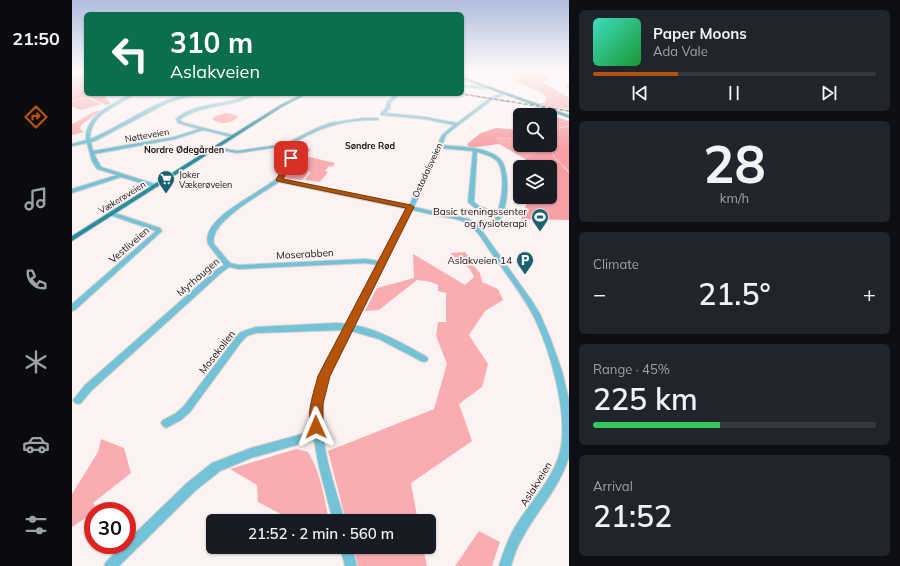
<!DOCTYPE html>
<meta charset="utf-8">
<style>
:root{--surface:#171b24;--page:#20242c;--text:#f1f3f6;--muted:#9ea1a6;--line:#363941;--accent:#b45309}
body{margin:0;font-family:Mulish,sans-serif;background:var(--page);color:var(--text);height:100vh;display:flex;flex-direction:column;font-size:15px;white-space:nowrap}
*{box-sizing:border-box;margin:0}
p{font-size:13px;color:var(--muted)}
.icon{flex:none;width:22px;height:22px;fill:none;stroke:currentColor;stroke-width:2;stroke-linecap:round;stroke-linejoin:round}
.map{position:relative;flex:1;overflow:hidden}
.side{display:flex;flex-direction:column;gap:10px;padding:10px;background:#0d0f14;width:331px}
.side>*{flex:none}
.banner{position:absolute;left:12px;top:12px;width:380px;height:84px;border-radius:6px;box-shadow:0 1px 3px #0004;background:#0b6e4f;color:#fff;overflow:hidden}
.tools{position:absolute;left:441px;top:108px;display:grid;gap:8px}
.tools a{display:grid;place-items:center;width:44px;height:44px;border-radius:6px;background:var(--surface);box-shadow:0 1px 3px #0004;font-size:20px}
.speed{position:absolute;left:12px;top:502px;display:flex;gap:8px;font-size:20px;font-weight:700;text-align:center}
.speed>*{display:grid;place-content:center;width:52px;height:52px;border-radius:50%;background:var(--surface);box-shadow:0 1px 3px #0004;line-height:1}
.speed .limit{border:6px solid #d22;background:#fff;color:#111}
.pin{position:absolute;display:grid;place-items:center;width:34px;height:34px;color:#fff;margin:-17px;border-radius:8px;box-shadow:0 2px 6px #0006}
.me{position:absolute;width:44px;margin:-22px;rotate:359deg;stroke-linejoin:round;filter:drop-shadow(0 0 3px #0008)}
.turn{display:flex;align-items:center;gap:14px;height:84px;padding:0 20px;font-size:18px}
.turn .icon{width:52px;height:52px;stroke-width:2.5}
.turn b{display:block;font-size:28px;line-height:34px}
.big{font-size:30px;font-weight:600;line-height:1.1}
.side .card{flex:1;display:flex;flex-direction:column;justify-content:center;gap:6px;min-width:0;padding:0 14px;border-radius:6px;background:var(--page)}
.side .dial{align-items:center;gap:0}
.dial b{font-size:52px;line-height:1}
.song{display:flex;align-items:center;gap:12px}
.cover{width:48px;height:48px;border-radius:6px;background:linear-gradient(135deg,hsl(170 70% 55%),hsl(130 70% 35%))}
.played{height:4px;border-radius:2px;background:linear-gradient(90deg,var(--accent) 30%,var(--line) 30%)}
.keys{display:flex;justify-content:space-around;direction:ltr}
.heat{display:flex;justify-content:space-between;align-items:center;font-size:22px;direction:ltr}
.charge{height:6px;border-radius:3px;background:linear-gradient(90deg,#34c759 45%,var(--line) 0)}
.trip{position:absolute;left:134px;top:514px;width:230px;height:40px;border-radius:6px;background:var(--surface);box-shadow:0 1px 3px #0004;font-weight:600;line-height:40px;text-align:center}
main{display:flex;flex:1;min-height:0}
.menu{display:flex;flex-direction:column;width:72px;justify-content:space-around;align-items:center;background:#090b0e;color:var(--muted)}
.menu .icon{width:28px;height:28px}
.menu .current{color:var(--accent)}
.menu b{font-size:18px;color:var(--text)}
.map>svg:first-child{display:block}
.green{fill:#f9adb1}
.forest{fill:#f6a0a5}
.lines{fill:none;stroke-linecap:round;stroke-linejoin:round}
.stream-far1{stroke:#f7cacc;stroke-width:1}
.stream{stroke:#f7cacc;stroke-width:1.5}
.minor-casing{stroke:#d8cece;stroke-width:2}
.major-casing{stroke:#d8cece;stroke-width:2}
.minor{fill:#72c3d7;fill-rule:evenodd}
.major{fill:#258ea3;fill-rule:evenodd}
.rail-casing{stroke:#484343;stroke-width:1.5}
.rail{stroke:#fdf2f2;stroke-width:1;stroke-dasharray:3;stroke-linecap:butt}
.route{fill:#b45309;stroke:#753606}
.labels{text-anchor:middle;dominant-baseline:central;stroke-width:3.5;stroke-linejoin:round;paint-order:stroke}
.far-street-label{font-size:9px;fill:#171313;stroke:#fdf2f2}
.far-neighbourhood-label{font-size:9px;font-weight:bold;fill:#171313;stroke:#fdf2f2}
.far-poi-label{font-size:9px;fill:#171313;stroke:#fdf2f2;text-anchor:start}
.poi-label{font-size:10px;fill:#171313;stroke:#fdf2f2;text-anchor:end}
.street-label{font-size:10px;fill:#171313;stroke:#fdf2f2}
</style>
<main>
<nav class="menu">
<b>21:50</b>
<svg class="icon current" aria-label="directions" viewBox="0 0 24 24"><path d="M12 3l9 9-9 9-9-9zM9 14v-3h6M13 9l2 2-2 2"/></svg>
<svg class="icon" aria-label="music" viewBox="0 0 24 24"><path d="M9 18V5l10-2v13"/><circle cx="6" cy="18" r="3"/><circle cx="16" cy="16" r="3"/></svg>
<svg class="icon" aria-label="phone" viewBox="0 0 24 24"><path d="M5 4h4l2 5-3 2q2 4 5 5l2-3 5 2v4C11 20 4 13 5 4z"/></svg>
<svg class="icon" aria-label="climate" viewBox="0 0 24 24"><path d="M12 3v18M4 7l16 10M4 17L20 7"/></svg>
<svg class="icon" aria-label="car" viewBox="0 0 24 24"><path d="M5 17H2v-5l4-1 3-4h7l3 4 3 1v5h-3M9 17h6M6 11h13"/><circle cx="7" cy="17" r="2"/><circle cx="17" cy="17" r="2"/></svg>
<svg class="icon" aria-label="filters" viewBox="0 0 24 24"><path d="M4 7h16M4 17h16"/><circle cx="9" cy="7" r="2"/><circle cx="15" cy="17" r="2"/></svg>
</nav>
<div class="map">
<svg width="497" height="566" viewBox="0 0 497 566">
<rect width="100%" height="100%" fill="#fdf2f2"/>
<!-- green -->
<path class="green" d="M438 71H467L469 74 479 79 472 81V83L497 98V109L471 106 463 103H473L474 99V96L468 92 443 81 447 80 446 77 432 75Z
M13 97 30 104 9 110 0 107V101Z
M30 110 9 125 8 129 12 132 0 135V124C11 120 18 111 30 110Z
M154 113 164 115 166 117C160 124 147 125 140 119L143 116Z
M422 137H448V145H465L469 149 453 159 427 144Z
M219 146 239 149 233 156 263 163 260 167 257 166 253 171 256 172 248 182 233 180 239 172 233 171 237 172 230 180 211 178C218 168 224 158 219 146Z
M393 252 403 264 402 266 408 273 410 282 426 289 431 300 413 311 397 335 416 364 410 387 387 404 400 441 339 483 346 521H274L256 451 362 409 375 364 364 336 366 322H374V293L366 291V285L359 282 345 280 307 310 293 311 305 288 342 278 341 254 393 285 402 277 398 269 378 253Z
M29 439 52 448 59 473 21 503 25 510 21 511V513L0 527V494L26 452Z
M224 449 236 452C249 473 252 497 257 521H222L186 502 185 485 158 469Z
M407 531 428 542 420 566H383Z
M281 547H351L355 566H286Z"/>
<!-- forest -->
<path class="forest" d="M14 73V94H42L32 97 39 103 34 105 16 96 0 100V78Z
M481 116 497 121V220L449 219 457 197H478V167H455L453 159 469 149 465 145H478V125L480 124Z
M424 128 448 130V137H423L427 144 398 148 395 144 409 133Z"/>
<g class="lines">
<!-- stream-far1 -->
<path class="stream-far1" d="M478 130 497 126
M476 145 483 158 492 167"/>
<!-- stream -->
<path class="stream" d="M491 166 497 172"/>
<!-- minor casing -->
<g class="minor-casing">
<path id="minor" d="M390 85 418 87 420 88 418 89 390 87Z
M494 85 497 86V89L494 87Z
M432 92 433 94 420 100 380 130 374 135 370 145C387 147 411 146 426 157 440 167 437 212 425 223 421 227 414 228 408 228L460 301 468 314 479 340 490 371 497 400V457C487 489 466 509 451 537 445 546 442 556 439 566H427C431 553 436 539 443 527 458 502 480 481 488 452 497 414 478 349 461 315 449 293 434 274 420 254 413 244 405 228 393 222 389 220 383 219 379 218 366 216 353 213 340 210L282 325C308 330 332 344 355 357L356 359 355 361 352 362 349 361 307 339 279 331C272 345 261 362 256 377 240 425 259 475 273 521H261L247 467 242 440 179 458 148 471 123 491 47 566H32L34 562 51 545H55V541L115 483 140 463 179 448 241 431C240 412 241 395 247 377 252 362 264 344 272 330L184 333 175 336 170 341 118 412 109 420 94 428 91 426 89 423 91 420 103 414 112 406 164 337 169 332 184 327 264 323 275 324 306 265 293 263 167 269 157 267 149 273 19 391 9 403 6 404 3 403 1 400 13 385 145 269 152 265 136 244C128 217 192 192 206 177 214 169 219 156 213 146L165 153 143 149V147L165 151 213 144 243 129 258 123 291 118H306V120H305C290 120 273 121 259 126 244 130 230 138 217 145 225 157 218 169 210 179L337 206 370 135 382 125 353 119 309 115V113L314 108 315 102 324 94H328L318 103V108L313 113 353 117 385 123 418 98ZM368 148 401 151 396 202 403 208 424 217C419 224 413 224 405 225L397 219 342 207ZM405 152C412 154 420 156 425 161 434 172 430 201 425 213L407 206 402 202ZM207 182 335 209 308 261 293 259 167 265 158 263 142 244C136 222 191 193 207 182Z
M59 94H63C45 107 18 113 18 139 54 125 88 94 128 94L97 102 23 141 19 142 21 151 102 137 127 129 106 123 104 119C120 105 143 105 163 100 170 98 176 94 184 94 161 108 133 103 108 119L109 121 112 123 160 135V137L131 130 103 139 22 154 29 167 86 185V187H82L49 177 0 193V189L45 175 25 169 20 161 15 143 0 146V144L14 140C12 115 41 104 59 94Z
M40 212 88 228 90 231 3 310 0 311V304L84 231 38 215V213Z
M268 547H280L285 566H273Z"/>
</g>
<!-- major casing -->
<g class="major-casing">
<path id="major" d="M390 77 497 115V118L390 79Z
M230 94H235L210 107 0 241V236L208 105Z"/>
</g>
<!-- minor -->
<use href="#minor" class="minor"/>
<!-- major -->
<use href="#major" class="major"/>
<!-- rail casing -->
<g class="rail-casing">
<path id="rail" d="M390 94 497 111"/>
</g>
<!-- rail -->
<use href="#rail" class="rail"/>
</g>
<!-- sky -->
<linearGradient id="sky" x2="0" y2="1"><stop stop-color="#aebddd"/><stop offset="0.47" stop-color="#fef9f9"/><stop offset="1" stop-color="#fef9f9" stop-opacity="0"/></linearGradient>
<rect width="497" height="150" fill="url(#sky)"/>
<!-- route -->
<path class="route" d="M219 156 222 158 211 179 339 205 342 207 258 376 251 404V427L249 431 244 433 240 431C233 415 242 392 246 376L334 208 205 181 204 180 216 158Z"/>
<!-- icons -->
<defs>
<g id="supermarket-pin" transform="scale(0.9)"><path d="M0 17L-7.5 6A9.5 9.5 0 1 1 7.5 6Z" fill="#1a6271" stroke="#fdf2f2"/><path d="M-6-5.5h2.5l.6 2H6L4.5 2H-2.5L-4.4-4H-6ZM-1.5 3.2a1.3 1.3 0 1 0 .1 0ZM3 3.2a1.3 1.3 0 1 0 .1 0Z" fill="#fff"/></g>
<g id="stadium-pin" transform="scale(0.9)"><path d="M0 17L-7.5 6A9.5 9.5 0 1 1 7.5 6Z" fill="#1a6271" stroke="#fdf2f2"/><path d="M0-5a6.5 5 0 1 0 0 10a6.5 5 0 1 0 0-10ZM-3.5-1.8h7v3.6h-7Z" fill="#fff"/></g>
<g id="parking-pin" transform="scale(0.9)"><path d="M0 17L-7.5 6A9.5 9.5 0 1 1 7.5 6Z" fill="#1a6271" stroke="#fdf2f2"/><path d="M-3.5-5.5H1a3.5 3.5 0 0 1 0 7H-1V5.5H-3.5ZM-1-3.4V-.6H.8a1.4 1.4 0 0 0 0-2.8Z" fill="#fff"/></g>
</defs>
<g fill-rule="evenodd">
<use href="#supermarket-pin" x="94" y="179"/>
<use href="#stadium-pin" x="468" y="217"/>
<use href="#parking-pin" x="453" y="260"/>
</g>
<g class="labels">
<!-- far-street labels -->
<g class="far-street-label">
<text transform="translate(75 135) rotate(-10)">Nøtteveien</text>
<text transform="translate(355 170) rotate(-65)">Ostadalsveien</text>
<text transform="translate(50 197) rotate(-32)">Vækerøveien</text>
</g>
<!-- far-neighbourhood labels -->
<g class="far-neighbourhood-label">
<text x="298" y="145">Søndre Rød</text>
<text x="112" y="149">Nordre Ødegården</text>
</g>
<!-- far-poi labels -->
<g class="far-poi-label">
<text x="107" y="174">Joker<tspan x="107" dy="10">Vækerøveien</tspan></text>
</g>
<!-- poi labels -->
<g class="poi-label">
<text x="455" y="211">Basic treningssenter<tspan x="455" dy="12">og fysioterapi</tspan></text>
<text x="440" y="260">Aslakveien 14</text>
</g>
<!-- street labels -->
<g class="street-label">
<text transform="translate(57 245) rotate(-41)">Vestliveien</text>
<text transform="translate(233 254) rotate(-3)">Moserabben</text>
<text transform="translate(126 277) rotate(-41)">Myrhaugen</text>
<text transform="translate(145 352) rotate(-52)">Mosekollen</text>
<text transform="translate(464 484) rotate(-58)">Aslakveien</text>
</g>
</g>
</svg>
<div class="tools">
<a><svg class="icon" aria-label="search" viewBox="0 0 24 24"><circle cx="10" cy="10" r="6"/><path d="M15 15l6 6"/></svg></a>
<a><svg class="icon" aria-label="layers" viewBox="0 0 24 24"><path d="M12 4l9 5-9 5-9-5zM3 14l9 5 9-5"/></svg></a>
</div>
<div class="speed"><div class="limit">30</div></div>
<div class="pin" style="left:219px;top:158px;background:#d93025"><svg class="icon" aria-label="arrive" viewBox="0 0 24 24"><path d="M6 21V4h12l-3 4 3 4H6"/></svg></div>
<svg class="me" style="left:244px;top:427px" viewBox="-20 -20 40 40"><path d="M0-17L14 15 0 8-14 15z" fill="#b45309" stroke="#fff" stroke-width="4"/></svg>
<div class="trip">21:52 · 2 min · 560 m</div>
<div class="banner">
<div class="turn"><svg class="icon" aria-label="left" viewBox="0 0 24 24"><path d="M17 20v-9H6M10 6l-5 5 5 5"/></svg><div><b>310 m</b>Aslakveien</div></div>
</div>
</div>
<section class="side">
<div class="card">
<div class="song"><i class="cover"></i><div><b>Paper Moons</b><p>Ada Vale</p></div></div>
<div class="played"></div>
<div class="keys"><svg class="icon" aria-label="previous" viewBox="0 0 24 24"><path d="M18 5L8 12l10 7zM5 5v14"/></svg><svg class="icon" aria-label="pause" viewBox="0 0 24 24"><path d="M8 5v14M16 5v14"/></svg><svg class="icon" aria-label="next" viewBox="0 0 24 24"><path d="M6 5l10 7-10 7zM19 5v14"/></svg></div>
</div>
<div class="card dial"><b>28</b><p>km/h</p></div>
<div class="card"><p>Climate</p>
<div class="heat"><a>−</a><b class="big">21.5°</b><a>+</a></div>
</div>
<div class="card"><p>Range · 45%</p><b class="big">225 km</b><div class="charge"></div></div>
<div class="card"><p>Arrival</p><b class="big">21:52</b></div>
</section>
</main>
